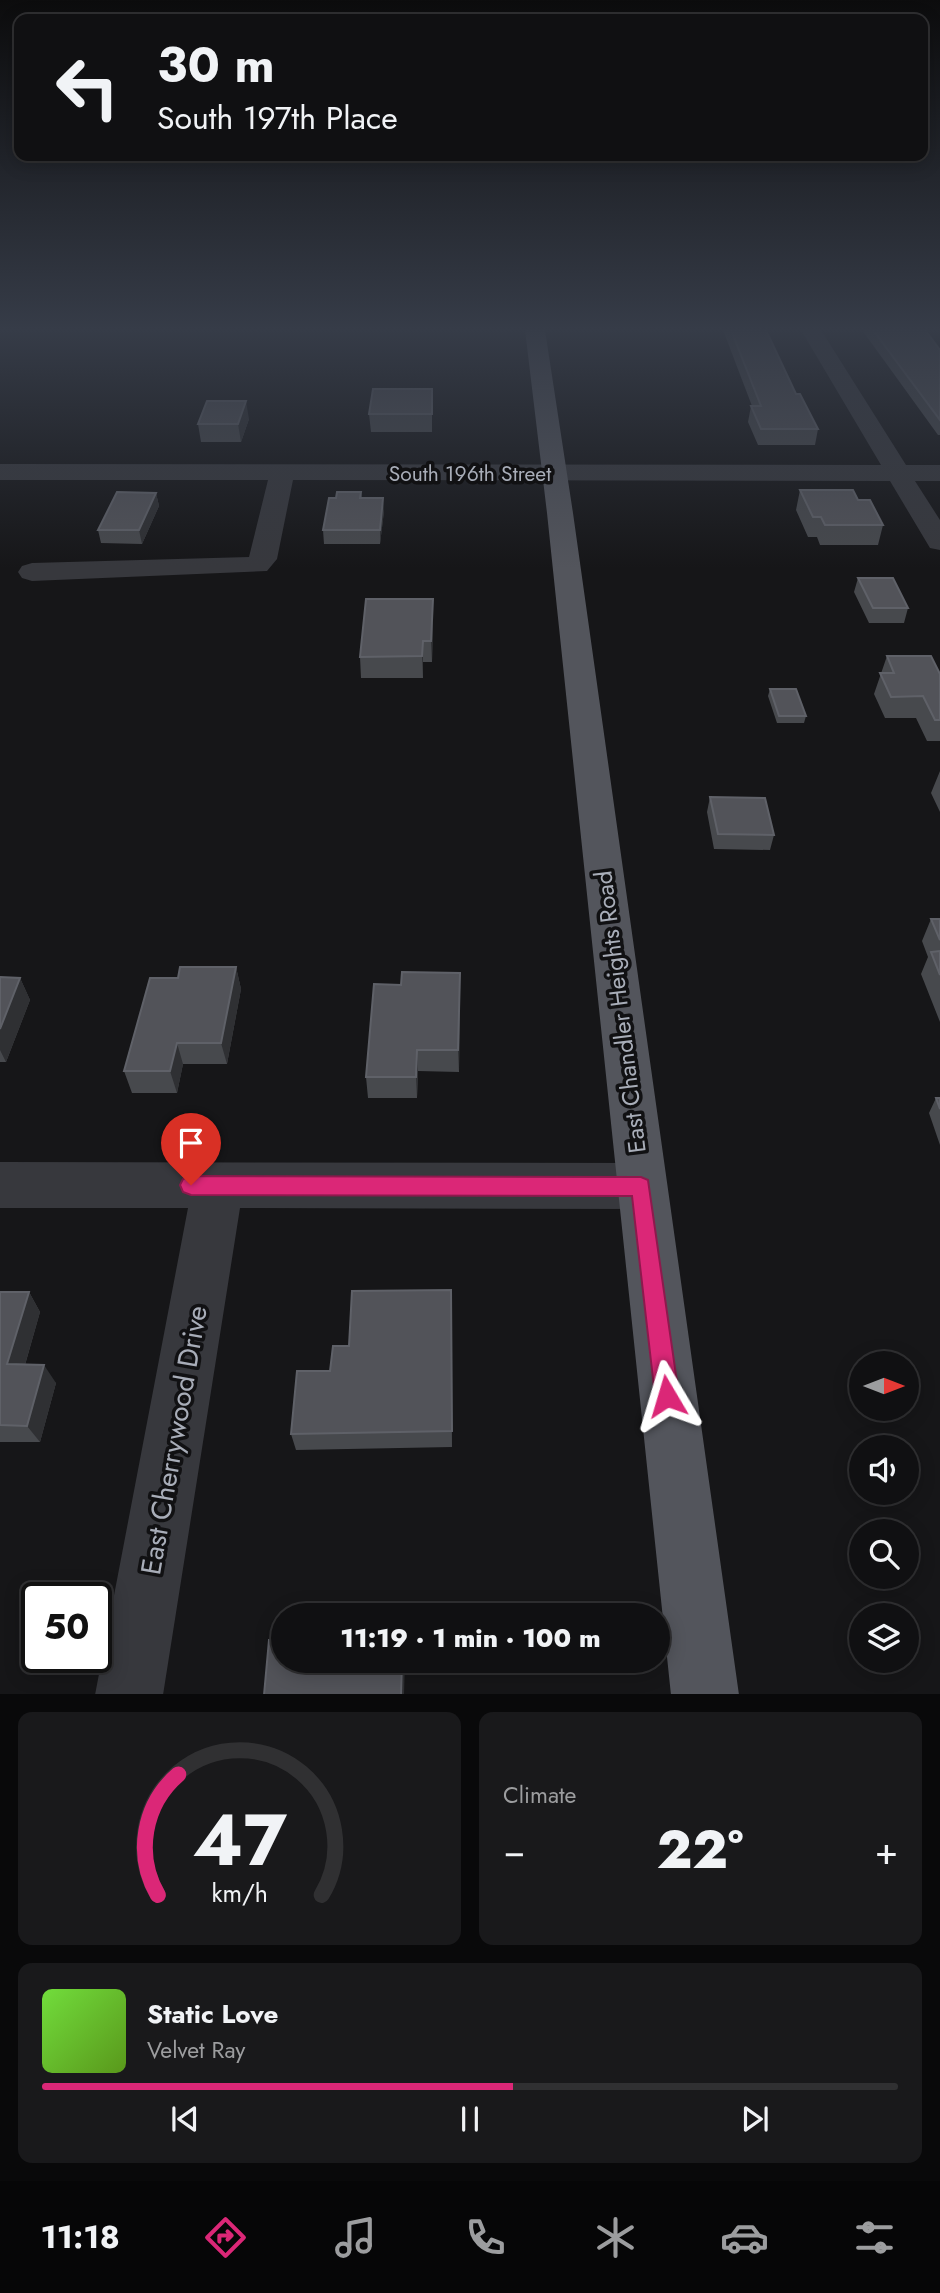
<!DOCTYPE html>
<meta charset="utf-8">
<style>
:root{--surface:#101012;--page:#19191b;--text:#f1f3f6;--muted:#9c9d9f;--line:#303032;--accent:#db2777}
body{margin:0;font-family:Jost,sans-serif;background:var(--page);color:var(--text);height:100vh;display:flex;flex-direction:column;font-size:26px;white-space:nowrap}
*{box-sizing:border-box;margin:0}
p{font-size:23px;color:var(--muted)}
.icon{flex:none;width:38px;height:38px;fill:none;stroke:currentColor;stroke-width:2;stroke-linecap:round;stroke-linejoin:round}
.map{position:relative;height:1694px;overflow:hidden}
.sheet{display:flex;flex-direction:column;gap:18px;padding:18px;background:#09090a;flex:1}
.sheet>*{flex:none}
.banner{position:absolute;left:14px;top:14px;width:914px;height:147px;border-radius:14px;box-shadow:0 4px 18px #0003,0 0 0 2px var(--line);background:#101012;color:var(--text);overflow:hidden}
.needle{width:46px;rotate:90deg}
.fabs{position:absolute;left:849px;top:1351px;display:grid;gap:14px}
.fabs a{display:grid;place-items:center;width:70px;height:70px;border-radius:50%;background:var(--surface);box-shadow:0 4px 18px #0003,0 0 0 2px var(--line);font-size:35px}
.speed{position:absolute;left:21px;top:1582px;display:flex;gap:14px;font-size:35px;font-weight:700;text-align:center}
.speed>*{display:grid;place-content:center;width:91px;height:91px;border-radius:50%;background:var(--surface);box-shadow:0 4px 18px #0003,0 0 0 2px var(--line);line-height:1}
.speed .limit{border:4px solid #111;border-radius:10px;background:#fff;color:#111}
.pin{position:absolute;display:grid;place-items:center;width:60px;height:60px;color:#fff;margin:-72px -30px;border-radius:50% 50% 50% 0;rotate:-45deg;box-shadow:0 0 7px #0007}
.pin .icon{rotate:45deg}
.me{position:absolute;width:77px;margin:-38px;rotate:353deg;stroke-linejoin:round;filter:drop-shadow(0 0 5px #0008)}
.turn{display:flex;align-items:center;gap:24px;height:147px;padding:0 28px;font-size:32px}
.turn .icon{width:91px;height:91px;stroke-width:2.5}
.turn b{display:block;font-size:49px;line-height:60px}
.big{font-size:52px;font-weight:800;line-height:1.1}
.sheet .card{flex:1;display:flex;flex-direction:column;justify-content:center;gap:10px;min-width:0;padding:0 24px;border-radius:14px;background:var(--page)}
.sheet .dial{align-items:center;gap:0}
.dial svg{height:182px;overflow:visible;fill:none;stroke:var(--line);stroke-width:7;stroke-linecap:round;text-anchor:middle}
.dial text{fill:var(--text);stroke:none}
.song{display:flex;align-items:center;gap:21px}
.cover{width:84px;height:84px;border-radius:10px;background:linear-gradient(135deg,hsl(100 70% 55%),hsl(90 70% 35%))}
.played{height:7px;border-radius:4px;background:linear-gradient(90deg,var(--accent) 55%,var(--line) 55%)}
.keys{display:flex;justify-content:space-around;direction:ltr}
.heat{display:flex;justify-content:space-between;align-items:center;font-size:38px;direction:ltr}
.sheet .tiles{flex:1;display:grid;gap:18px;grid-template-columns:1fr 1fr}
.card:last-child{grid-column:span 2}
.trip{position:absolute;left:271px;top:1603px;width:399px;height:70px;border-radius:35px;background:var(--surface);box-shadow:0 4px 18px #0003,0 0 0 2px var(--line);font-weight:800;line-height:70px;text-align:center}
.dock{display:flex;height:112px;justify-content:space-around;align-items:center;background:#060607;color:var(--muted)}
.dock .icon{width:49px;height:49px}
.dock .selected{color:var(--accent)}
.dock b{font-size:32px;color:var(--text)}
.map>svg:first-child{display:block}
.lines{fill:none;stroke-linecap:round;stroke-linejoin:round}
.minor{fill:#37383d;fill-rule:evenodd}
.major{fill:#53555c;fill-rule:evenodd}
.wall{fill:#47494d}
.shaded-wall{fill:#2f3033}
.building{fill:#525359;stroke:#5f6168;stroke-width:2}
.route{fill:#db2777;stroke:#8e194d;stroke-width:2}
.labels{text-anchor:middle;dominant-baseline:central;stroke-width:7;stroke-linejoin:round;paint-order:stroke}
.far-street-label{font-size:21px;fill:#a8adb8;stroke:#111113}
.street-label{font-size:24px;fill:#a8adb8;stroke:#111113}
.near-street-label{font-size:28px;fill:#a8adb8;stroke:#111113}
</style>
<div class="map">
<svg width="940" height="1695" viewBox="0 0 940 1695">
<rect width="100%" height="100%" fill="#161618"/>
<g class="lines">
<!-- minor -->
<path class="minor" d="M801 330H821L906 465H940V481H915L940 520V550L930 548 890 481 293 480 277 559 267 571 32 581 22 578 18 572 22 566 32 563 249 557 268 480H0V464L881 465Z
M0 1162 641 1163 659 1170 666 1186 659 1202 641 1209 240 1208 163 1695H95L188 1208H0Z"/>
<!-- major -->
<path class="major" d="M525 330H545L573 513 739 1695H671L547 513Z"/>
</g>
<!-- wall -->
<path class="wall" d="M723 330H766L796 394 818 429 815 445H758L748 422 751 406H752Z
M862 330H925L940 350V435H938Z
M432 389V432H371L369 414Z
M249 419 241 442H201L198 424Z
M800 490 858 500 883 525 878 545H820L817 537H808L796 510Z
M361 492 362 498 384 511 380 544H324L323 530 336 498Z
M156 493 159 506 142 544 101 543 98 530Z
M858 578 908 608 904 623H869L854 592Z
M433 620 432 662H423V678H361L360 657Z
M887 656 940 674V741H927L916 718H885L874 694Z
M770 689 806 716 804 723H777L768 696Z
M940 771V812L931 793Z
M710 797 774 835 770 850 714 849 707 812Z
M931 919H940V1022L921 974 928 957 922 941Z
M236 967 241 989 227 1064H183L177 1093H132L124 1071 178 978Z
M0 977 20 978 30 1000 6 1062H0Z
M460 994 459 1072 418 1071 417 1098H368L366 1077Z
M936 1098H940V1145L929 1113Z
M451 1290 452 1447 296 1450 291 1434 330 1371 349 1346Z
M0 1292H29L40 1312 25 1365 56 1383 40 1442H0Z"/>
<!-- shaded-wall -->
<path class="shaded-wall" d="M246 401 249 419 241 442 238 424Z
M156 493 159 506 142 544 139 530Z
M383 498 384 511 380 544V530Z
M433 599V620L432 662 431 641Z
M423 641V678L422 656Z
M236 967 241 989 227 1064 221 1043Z
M460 973V994L459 1072 458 1050Z
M20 978 30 1000 6 1062 0 1050V1029Z
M177 1043 183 1064 177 1093 170 1071Z
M417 1050 418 1071 417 1098 416 1077Z
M29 1292 40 1312 20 1382 7 1364Z
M44 1365 56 1383 40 1442 27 1426Z
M402 1661H405L404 1695H401Z"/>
<!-- building -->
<path class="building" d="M731 330H766L796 394H800L818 429H761L751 406H761Z
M873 330H925L940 350V420Z
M373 389H432V414H369Z
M207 401H246L238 424H198Z
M800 490H853L858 500H870L883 525H825L821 517H813Z
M117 492 156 493 139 530H98Z
M337 492H361L360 498H383L380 530H323L329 498H336Z
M858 578H893L908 608H873Z
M366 599H433L431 641H423L422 656 360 657Z
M887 656H931L940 674V720H935L923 696 891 697 880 673H894Z
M770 689H796L806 716H779Z
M710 797 765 798 774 835 718 834Z
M931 919H940V940Z
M940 951V975L931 952Z
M180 967H236L221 1043H177L170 1071H124L150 978H178Z
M402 972 460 973 458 1050H417L416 1077H366L374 984 401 985Z
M0 977 20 978 0 1029Z
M936 1098H940V1109Z
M451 1290 452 1431 291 1434 297 1371H330L333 1346H349L352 1291Z
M0 1292H29L7 1364 44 1365 27 1426 0 1425Z
M269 1640H284V1661H402L401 1695H264Z"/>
<!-- sky -->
<linearGradient id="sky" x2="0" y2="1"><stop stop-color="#0c0c0d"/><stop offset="0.58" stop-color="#363c48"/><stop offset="1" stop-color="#363c48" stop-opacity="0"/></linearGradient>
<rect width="940" height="568" fill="url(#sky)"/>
<!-- route -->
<path class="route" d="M191 1176 641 1177 648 1180 679 1396 676 1404 667 1408 659 1404 655 1396 632 1196 191 1195 183 1192 180 1185 183 1179Z"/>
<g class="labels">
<!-- far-street labels -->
<g class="far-street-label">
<text x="470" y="474">South 196th Street</text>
</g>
<!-- street labels -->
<g class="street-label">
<text transform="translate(620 1012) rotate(-97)">East Chandler Heights Road</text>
</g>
<!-- near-street labels -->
<g class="near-street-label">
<text transform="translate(174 1440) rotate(-80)">East Cherrywood Drive</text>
</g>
</g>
</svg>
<div class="fabs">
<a><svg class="needle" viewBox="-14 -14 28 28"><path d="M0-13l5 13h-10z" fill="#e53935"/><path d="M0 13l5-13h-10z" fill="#9c9d9f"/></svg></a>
<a><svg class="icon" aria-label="sound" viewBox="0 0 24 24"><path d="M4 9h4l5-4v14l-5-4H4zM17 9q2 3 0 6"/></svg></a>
<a><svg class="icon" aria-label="search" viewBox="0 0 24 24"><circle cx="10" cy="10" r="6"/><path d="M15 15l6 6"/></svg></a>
<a><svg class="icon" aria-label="layers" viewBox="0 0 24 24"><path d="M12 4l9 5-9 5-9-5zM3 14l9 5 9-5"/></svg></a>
</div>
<div class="speed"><div class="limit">50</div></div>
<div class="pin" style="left:191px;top:1185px;background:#d93025"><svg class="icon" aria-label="arrive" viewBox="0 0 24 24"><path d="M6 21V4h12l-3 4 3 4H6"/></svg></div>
<svg class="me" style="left:667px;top:1396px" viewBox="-20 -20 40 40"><path d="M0-17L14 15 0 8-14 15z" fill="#db2777" stroke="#fff" stroke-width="4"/></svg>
<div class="trip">11:19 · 1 min · 100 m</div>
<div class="banner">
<div class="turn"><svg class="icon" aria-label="left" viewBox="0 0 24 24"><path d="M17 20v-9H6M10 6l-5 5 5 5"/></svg><div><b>30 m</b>South 197th Place</div></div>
</div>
</div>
<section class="sheet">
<div class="tiles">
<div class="card dial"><svg viewBox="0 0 100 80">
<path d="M14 69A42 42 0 1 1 86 69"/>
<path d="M14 69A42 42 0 0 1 23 16" stroke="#db2777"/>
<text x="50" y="56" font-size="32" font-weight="700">47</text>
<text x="50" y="72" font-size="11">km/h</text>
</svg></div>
<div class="card"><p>Climate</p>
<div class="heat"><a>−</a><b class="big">22°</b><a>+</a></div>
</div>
<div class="card">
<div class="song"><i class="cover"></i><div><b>Static Love</b><p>Velvet Ray</p></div></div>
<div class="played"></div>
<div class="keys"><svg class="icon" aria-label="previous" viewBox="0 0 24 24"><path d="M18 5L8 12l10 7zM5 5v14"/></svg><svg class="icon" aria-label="pause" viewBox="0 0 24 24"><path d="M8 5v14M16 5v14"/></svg><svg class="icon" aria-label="next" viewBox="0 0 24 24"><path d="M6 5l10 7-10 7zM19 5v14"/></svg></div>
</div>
</div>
</section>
<nav class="dock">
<b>11:18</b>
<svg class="icon selected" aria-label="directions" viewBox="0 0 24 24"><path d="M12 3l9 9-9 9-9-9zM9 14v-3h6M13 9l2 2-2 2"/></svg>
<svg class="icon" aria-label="music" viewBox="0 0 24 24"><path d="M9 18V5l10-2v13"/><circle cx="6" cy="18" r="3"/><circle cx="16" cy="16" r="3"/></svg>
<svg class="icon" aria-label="phone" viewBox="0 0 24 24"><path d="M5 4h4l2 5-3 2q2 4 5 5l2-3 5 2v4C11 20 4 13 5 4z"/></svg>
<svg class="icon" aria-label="climate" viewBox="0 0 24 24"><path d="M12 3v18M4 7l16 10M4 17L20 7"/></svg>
<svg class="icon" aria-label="car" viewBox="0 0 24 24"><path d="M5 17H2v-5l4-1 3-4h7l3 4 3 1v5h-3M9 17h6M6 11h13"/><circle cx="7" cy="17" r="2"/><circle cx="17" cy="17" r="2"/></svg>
<svg class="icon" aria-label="filters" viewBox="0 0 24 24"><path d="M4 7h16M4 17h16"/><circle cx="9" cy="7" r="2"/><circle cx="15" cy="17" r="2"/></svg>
</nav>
